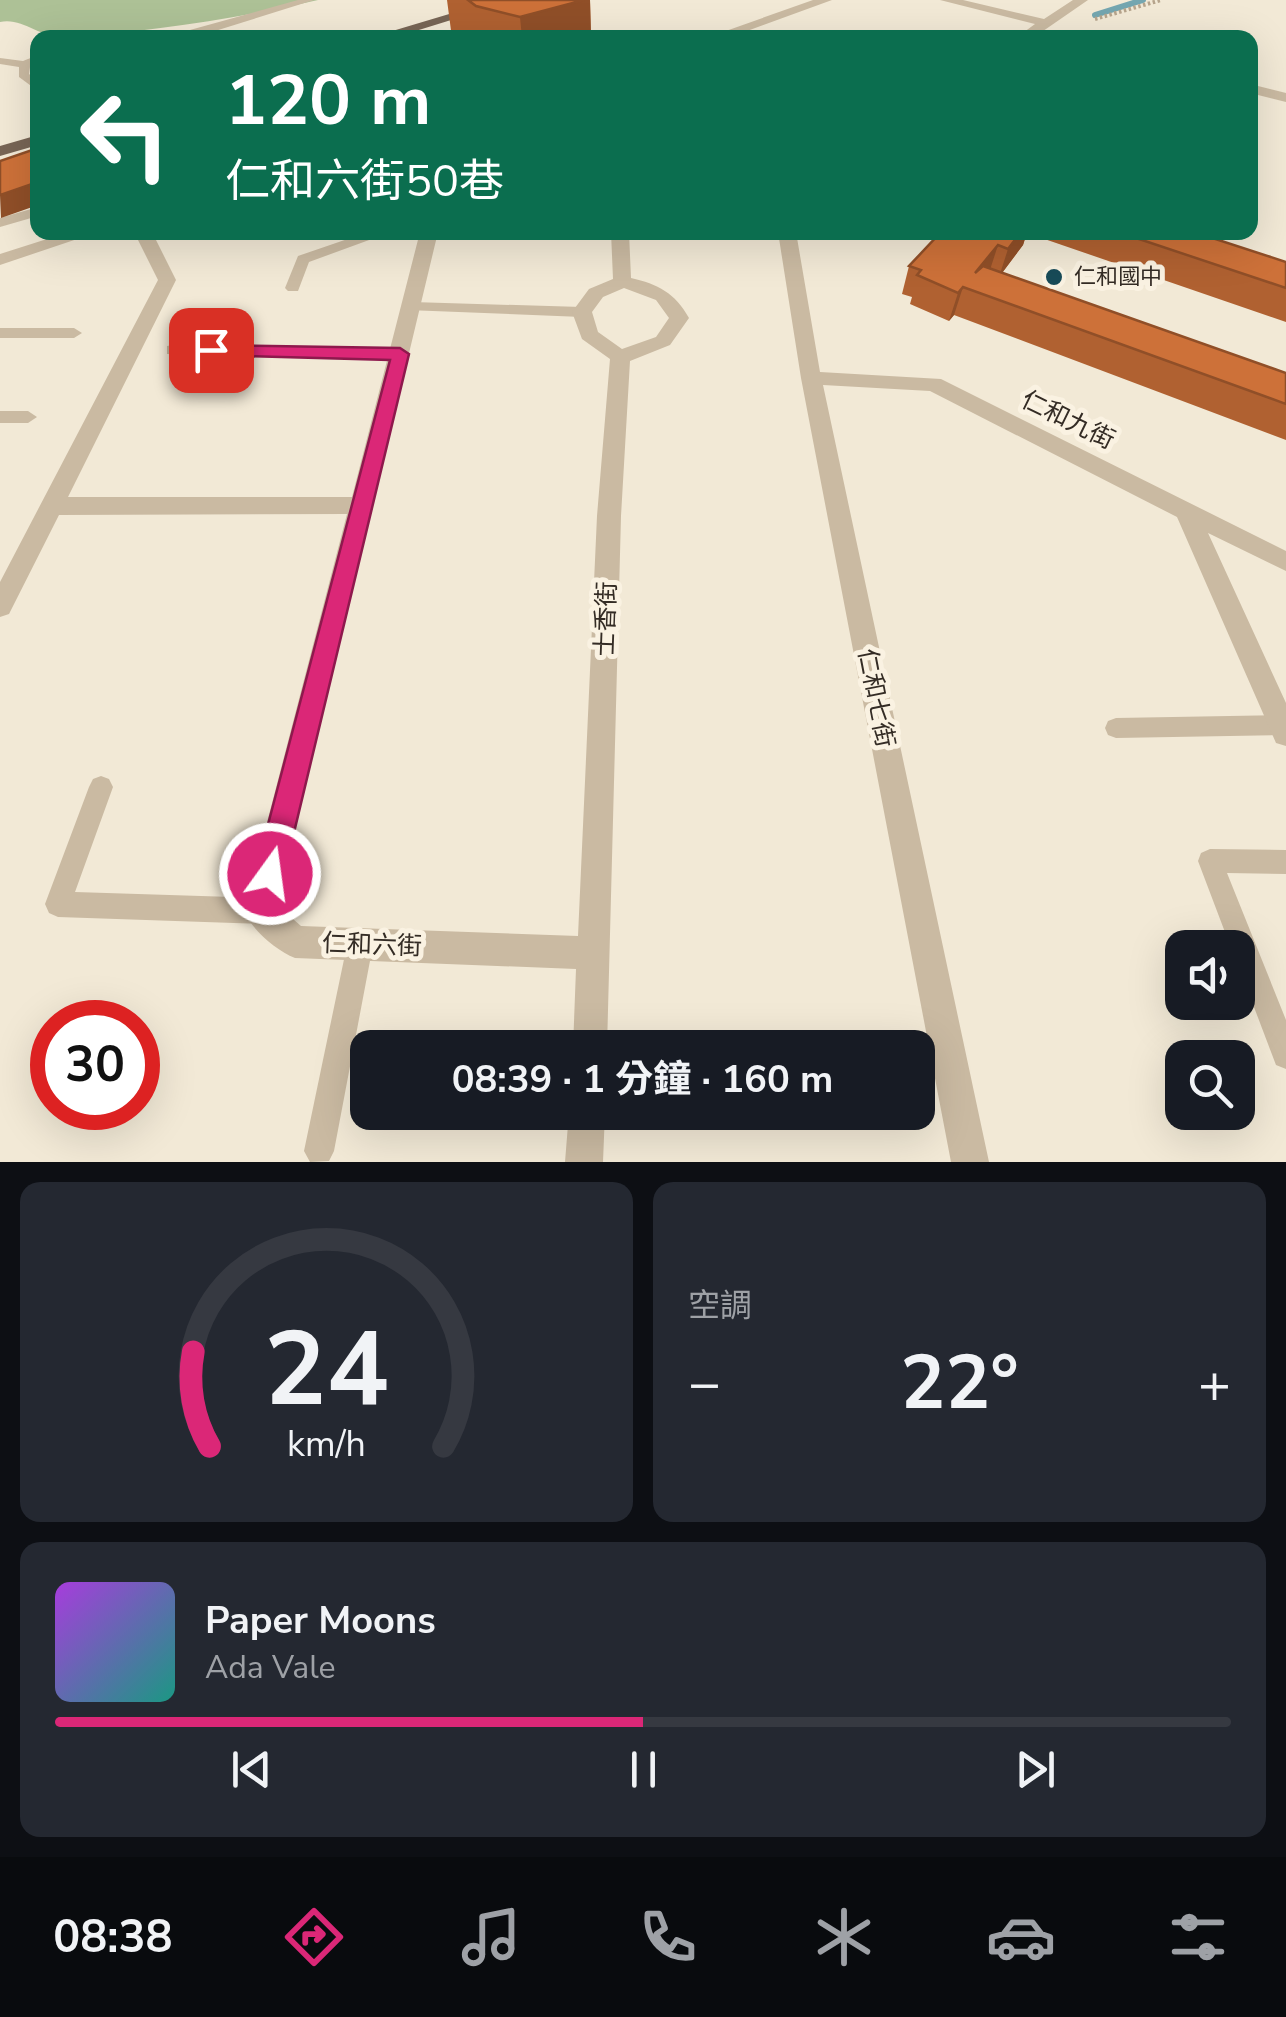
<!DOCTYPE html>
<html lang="zh-TW">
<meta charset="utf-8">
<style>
:root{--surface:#171b24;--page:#242831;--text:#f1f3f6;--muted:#9ea1a6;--line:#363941;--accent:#db2777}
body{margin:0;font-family:"Nunito Sans","Noto Sans TC",sans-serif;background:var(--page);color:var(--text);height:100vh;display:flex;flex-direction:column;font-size:38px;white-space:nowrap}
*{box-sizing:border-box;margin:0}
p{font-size:32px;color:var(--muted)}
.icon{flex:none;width:55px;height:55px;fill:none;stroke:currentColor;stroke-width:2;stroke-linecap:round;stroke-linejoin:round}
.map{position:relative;height:1162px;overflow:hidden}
.drawer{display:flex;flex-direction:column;gap:20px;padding:20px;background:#0d0f14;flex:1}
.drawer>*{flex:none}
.guide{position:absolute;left:30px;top:30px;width:1228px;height:210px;border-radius:20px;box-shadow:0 10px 40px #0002;background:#0b6e4f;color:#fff;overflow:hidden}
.fabs{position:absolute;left:1165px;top:930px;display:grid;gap:20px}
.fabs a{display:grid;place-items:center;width:90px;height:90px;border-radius:20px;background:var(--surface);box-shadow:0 10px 40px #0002;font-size:50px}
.speed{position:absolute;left:30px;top:1000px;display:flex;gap:20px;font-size:50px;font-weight:700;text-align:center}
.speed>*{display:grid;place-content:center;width:130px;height:130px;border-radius:50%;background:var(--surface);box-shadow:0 10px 40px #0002;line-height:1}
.speed .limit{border:15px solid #d22;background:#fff;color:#111}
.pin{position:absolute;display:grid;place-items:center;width:85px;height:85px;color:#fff;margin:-42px;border-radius:20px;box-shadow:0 5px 15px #0006}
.me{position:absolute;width:110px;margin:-55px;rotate:14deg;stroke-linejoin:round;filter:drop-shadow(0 0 8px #0008)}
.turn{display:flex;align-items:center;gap:35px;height:210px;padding:0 30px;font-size:45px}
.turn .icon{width:130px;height:130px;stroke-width:2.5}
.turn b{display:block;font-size:70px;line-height:85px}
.big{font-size:75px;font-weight:700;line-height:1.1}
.drawer .widget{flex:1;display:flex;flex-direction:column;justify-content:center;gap:15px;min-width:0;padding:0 35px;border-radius:20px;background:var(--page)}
.drawer .dial{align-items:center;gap:0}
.dial svg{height:260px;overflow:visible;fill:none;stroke:var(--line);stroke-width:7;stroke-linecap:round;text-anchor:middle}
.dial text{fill:var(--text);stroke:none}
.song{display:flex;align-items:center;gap:30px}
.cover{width:120px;height:120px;border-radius:15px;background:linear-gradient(135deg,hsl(280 70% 55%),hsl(170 70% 35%))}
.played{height:10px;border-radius:5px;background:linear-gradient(90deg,var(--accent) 50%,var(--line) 50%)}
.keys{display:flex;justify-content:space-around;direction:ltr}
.heat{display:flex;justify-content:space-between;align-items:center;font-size:55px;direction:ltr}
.drawer .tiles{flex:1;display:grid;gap:20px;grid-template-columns:1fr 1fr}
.widget:last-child{grid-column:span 2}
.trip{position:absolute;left:350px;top:1030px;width:585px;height:100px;border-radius:20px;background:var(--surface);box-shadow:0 10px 40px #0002;font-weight:700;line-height:100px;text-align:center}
.tabs{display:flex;height:160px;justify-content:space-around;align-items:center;background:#090b0e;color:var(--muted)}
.tabs .icon{width:70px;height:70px}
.tabs .active{color:var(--accent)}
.tabs b{font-size:45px;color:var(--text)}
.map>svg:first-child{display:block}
.green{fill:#adc196}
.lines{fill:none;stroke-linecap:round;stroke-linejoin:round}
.stream{stroke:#74a6b0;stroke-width:6}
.path{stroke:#b6a48c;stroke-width:4;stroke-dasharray:2.5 2.5;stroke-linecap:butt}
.service{fill:#cabaa2;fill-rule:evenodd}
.minor{fill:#cabaa2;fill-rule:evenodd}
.primary{fill:#776555;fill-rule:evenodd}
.wall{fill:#b06131}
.shaded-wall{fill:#904f28}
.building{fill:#cd7139;stroke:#904f28;stroke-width:2.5}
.route{fill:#db2777;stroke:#8e194d;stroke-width:2.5}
.poi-dot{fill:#184b58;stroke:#faf2e2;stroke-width:4}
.labels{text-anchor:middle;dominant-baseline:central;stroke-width:10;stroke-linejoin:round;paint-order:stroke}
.far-poi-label{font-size:22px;fill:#342c25;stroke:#faf2e2;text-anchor:start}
.street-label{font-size:25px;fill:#342c25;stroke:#faf2e2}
</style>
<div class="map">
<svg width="1286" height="1162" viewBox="0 0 1286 1162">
<rect width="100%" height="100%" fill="#f2e9d6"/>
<!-- green -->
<path class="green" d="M0 0H318C236 19 149 32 65 37 41 39 23 17 0 22Z"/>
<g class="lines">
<!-- stream -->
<path class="stream" d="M1095 15 1143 0"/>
<!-- path -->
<path class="path" d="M1095 19 1161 0"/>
<!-- service -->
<path class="service" d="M298 0H314L199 36 161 38Z
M38 55V63L30 67 29 74 38 81V91L19 77V67L0 64V58L23 61Z
M38 207V216L0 227V218Z
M368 232H391L309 262 298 291H288L285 288 298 256Z
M412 302 582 307 590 312 582 317 407 310V304Z
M0 328H74L82 333 74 338H0Z
M173 345 400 349 408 354 400 359 167 354V346Z
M0 411H28L37 417 28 423H0Z
M1282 715 1286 717V733L1282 735 1116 738 1108 735 1105 728 1108 721 1116 718Z
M101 776 109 779 113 787 75 892 260 898 269 902 273 911 269 920 260 924 58 917 49 913 45 904 89 787 93 779Z
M1210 849 1286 850V874L1227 873 1286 1020V1069L1276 1065 1238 965V948H1231L1198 861 1201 853Z
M360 932 369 936 373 945 334 1151 329 1161 310 1162 304 1151 347 945 351 936Z"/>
<!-- minor -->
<path class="minor" d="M813 0H832L728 38H706Z
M940 0H963L1044 19 1073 0H1088L1033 38H1016L1035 24Z
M1250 84 1286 93V102L1250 93Z
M69 232H98L0 265V254Z
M134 232H152L176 280 68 497H352L420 232H438L277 905 301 926 578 936 597 516 610 359 582 339 572 312 589 289 613 279 611 232H629L631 278C658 284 675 293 689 318L670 345 630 361 621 516 607 1048H573L576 969 295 958C276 950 252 930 244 911L347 514 59 515 9 614 0 617V582L158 280ZM624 288 656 300 669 318 656 337 622 349 598 332 592 312 603 297Z
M778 232H796L820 372 941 379 1286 551V571L1208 533 1286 703V746L1276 743 1177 517 930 391 823 385 989 1162H951L801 378Z
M569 1112H605L603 1162H565Z"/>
<!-- primary -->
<path class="primary" d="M496 0H516L393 38H369Z
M38 135V145L0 156V146Z"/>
</g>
<!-- wall -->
<path class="wall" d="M447 0H590L591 38H452Z
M941 232H1194L1286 262V322L1027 233 1023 245 1002 273 1286 373V440L954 315 949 321 910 304 912 297 902 294 909 266Z"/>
<!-- shaded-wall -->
<path class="shaded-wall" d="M584 0H590L591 38H522L520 17Z
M38 182V205L1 218 0 195Z
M1017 232H1027L1023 245 999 277 1008 249Z
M998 245 989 273H975Z
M963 287 954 315 949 321 958 293Z"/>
<!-- building -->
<path class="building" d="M468 0H584L520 17 476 6Z
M38 148V182L0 195V161Z
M941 232H1021L1008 249 998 245 975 273 983 266 1286 373V404L963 287 958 293 917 275 921 270 909 266Z
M1118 232H1194L1286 262V288Z"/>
<!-- route -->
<path class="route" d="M211 345 400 348 409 354 284 874 280 884 270 888 259 884 255 874 390 360 204 355V346Z"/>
<!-- markers -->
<circle class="poi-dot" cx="1054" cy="277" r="10"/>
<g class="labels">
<!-- far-poi labels -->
<g class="far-poi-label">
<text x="1074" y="277">仁和國中</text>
</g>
<!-- street labels -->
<g class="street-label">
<text transform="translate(1068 420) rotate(26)">仁和九街</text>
<text transform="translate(606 619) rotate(-88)">士香街</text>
<text transform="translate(876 698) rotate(79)">仁和七街</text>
<text transform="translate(372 945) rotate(2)">仁和六街</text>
</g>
</g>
</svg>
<div class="fabs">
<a><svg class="icon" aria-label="sound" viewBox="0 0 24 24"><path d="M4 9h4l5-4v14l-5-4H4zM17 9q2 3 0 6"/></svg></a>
<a><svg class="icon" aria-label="search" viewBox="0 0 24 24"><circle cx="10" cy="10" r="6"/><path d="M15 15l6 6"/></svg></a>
</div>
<div class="speed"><div class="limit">30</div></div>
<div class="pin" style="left:211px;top:350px;background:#d93025"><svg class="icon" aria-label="arrive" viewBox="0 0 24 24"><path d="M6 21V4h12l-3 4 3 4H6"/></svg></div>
<svg class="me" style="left:270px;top:874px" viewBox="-20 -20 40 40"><circle r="17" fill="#db2777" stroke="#fff" stroke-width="3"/><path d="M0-11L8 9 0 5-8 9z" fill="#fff"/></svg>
<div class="trip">08:39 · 1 分鐘 · 160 m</div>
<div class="guide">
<div class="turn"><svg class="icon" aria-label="left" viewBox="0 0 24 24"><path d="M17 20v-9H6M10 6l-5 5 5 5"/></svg><div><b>120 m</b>仁和六街50巷</div></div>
</div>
</div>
<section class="drawer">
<div class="tiles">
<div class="widget dial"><svg viewBox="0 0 100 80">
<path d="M14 69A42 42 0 1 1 86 69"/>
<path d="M14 69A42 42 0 0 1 9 40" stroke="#db2777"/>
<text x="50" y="56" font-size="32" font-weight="700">24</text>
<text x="50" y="72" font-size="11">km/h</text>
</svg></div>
<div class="widget"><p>空調</p>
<div class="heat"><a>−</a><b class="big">22°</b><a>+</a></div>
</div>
<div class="widget">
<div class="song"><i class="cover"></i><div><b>Paper Moons</b><p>Ada Vale</p></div></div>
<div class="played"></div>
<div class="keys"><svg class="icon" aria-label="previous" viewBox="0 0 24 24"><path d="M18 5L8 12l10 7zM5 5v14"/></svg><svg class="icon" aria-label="pause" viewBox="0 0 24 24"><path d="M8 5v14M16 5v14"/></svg><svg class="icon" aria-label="next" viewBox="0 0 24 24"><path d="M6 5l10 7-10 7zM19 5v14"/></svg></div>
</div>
</div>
</section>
<nav class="tabs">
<b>08:38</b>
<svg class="icon active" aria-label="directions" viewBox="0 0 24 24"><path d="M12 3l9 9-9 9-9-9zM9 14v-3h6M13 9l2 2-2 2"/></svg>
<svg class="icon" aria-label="music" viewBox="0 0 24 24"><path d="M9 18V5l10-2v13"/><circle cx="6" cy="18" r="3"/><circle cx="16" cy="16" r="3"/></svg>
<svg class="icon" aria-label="phone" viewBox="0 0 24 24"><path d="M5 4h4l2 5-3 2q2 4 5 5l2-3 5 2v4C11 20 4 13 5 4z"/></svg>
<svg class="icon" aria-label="climate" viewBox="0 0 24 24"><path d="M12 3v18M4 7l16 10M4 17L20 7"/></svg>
<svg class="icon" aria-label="car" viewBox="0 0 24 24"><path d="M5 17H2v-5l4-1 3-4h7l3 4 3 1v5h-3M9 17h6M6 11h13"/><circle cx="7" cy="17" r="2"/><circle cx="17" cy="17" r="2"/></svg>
<svg class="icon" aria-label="filters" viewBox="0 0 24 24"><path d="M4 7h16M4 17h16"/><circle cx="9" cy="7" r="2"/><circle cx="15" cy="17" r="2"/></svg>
</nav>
